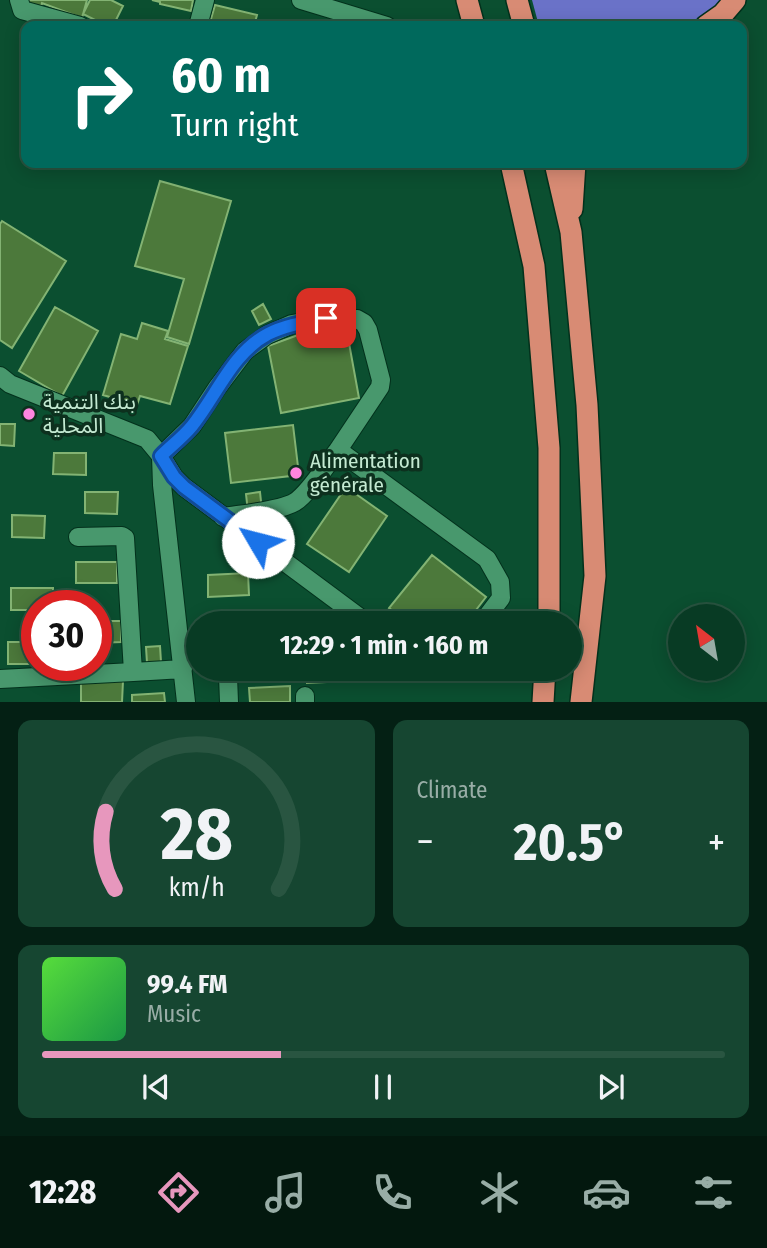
<!DOCTYPE html>
<meta charset="utf-8">
<style>
:root{--surface:#083b24;--page:#164631;--text:#f1f3f6;--muted:#98ada6;--line:#295541;--accent:#e797bd}
body{margin:0;font-family:"Fira Sans Condensed","Noto Sans Arabic",sans-serif;background:var(--page);color:var(--text);height:100vh;display:flex;flex-direction:column;font-size:26px;white-space:nowrap}
*{box-sizing:border-box;margin:0}
p{font-size:23px;color:var(--muted)}
.icon{flex:none;width:38px;height:38px;fill:none;stroke:currentColor;stroke-width:2;stroke-linecap:round;stroke-linejoin:round}
.map{position:relative;height:702px;overflow:hidden}
.panel{display:flex;flex-direction:column;gap:18px;padding:18px;background:#042014;flex:1}
.panel>*{flex:none}
.guide{position:absolute;left:21px;top:21px;width:726px;height:147px;border-radius:14px;box-shadow:0 4px 18px #0003,0 0 0 2px var(--line);background:#00695c;color:#fff;overflow:hidden}
.needle{width:46px;rotate:329deg}
.tools{position:absolute;left:668px;top:604px;display:grid;gap:14px}
.tools a{display:grid;place-items:center;width:77px;height:77px;border-radius:50%;background:var(--surface);box-shadow:0 4px 18px #0003,0 0 0 2px var(--line);font-size:35px}
.speed{position:absolute;left:21px;top:590px;display:flex;gap:14px;font-size:35px;font-weight:700;text-align:center}
.speed>*{display:grid;place-content:center;width:91px;height:91px;border-radius:50%;background:var(--surface);box-shadow:0 4px 18px #0003,0 0 0 2px var(--line);line-height:1}
.speed .limit{border:10px solid #d22;background:#fff;color:#111}
.pin{position:absolute;display:grid;place-items:center;width:60px;height:60px;color:#fff;margin:-30px;border-radius:14px;box-shadow:0 4px 10px #0006}
.me{position:absolute;width:77px;margin:-38px;rotate:307deg;stroke-linejoin:round;filter:drop-shadow(0 0 5px #0008)}
.turn{display:flex;align-items:center;gap:24px;height:147px;padding:0 35px;font-size:32px}
.turn .icon{width:91px;height:91px;stroke-width:2.5}
.turn b{display:block;font-size:49px;line-height:60px}
.big{font-size:52px;font-weight:700;line-height:1.1}
.panel .card{flex:1;display:flex;flex-direction:column;justify-content:center;gap:10px;min-width:0;padding:0 24px;border-radius:14px;background:var(--page)}
.panel .dial{align-items:center;gap:0}
.dial svg{height:182px;overflow:visible;fill:none;stroke:var(--line);stroke-width:7;stroke-linecap:round;text-anchor:middle}
.dial text{fill:var(--text);stroke:none}
.song{display:flex;align-items:center;gap:21px}
.cover{width:84px;height:84px;border-radius:10px;background:linear-gradient(135deg,hsl(110 70% 55%),hsl(140 70% 35%))}
.played{height:7px;border-radius:4px;background:linear-gradient(90deg,var(--accent) 35%,var(--line) 35%)}
.keys{display:flex;justify-content:space-around;direction:ltr}
.heat{display:flex;justify-content:space-between;align-items:center;font-size:38px;direction:ltr}
.panel .tiles{flex:1;display:grid;gap:18px;grid-template-columns:1fr 1fr}
.card:last-child{grid-column:span 2}
.trip{position:absolute;left:186px;top:611px;width:396px;height:70px;border-radius:35px;background:var(--surface);box-shadow:0 4px 18px #0003,0 0 0 2px var(--line);font-weight:700;line-height:70px;text-align:center}
.menu{display:flex;height:112px;justify-content:space-around;align-items:center;background:#03180e;color:var(--muted)}
.menu .icon{width:49px;height:49px}
.menu .current{color:var(--accent)}
.menu b{font-size:32px;color:var(--text)}
.map>svg:first-child{display:block}
.forest{fill:#6a72c8}
.building{fill:#4c793b;stroke:#83b373;stroke-width:2}
.lines{fill:none;stroke-linecap:round;stroke-linejoin:round}
.minor-casing{stroke:#03311c;stroke-width:20}
.highway-casing{stroke:#03311c;stroke-width:24}
.minor{stroke:#48986d;stroke-width:18}
.highway{stroke:#d88b74;stroke-width:21}
.route-casing{stroke:#114b97;stroke-width:18}
.route{stroke:#1a73e8;stroke-width:12}
.poi-dot{fill:#ff85df;stroke:#0d301e;stroke-width:2.5}
.labels{text-anchor:middle;dominant-baseline:central;stroke-width:7;stroke-linejoin:round;paint-order:stroke}
.poi-label{font-size:21px;fill:#c4ead2;stroke:#0d301e;text-anchor:start}
</style>
<div class="map">
<svg width="767" height="702" viewBox="0 0 767 702">
<rect width="100%" height="100%" fill="#0b4f30"/>
<!-- forest -->
<path class="forest" d="M532 0H727L699 26H539Z"/>
<!-- building -->
<path class="building" d="M29 0H87L82 18 42 3 40 10 27 5Z
M90 0H111L123 6 113 26H107L83 14Z
M152 0H193L191 11 160 4V2Z
M215 5 257 15 254 26H209Z
M160 181 231 201 189 344 167 337 184 279 135 266Z
M2 221 66 261 12 348 0 340V224Z
M263 304 271 319 259 325 252 311Z
M55 307 98 331 62 396 19 371Z
M142 323 168 331 165 339 188 346 170 404 140 396 137 405 103 395 121 334 137 339Z
M318 332H347L359 398 281 413 268 346 298 335Z
M0 424H15L14 446 0 445Z
M293 425 299 475 231 483 225 433Z
M54 453H86V475L53 474Z
M346 487 387 516 349 572 307 544Z
M85 492H118L117 514 85 513Z
M260 492 262 511 248 512 246 494Z
M12 515 45 516 44 538 12 537Z
M432 555 486 597 466 623H409L389 608Z
M76 562H117V583H76Z
M248 573 249 595 208 597V575Z
M11 588H53V606H37V610H11Z
M304 618V623H264V620Z
M96 621H121V642L96 643Z
M8 642H37V664H8Z
M160 646 161 662 147 663 146 647Z
M306 668H347V681L307 683Z
M81 681H123L122 702H81Z
M290 686V702H250L249 688Z
M164 693 165 702H132V695Z"/>
<g class="lines">
<!-- minor casing -->
<g class="minor-casing">
<path id="minor" d="M19 0 22 10 80 26
M301 0 387 26
M198 26 205 0
M0 376 10 384 147 439 161 456 162 485 186 702
M223 517C242 514 280 511 295 502 309 493 327 464 338 450
M78 537 122 536 125 538 133 672 183 669
M367 623 184 487 174 477 161 456 192 426 217 388 245 351 267 335 292 324 326 318 357 319 364 323 368 330 381 380 380 387 338 450 487 559 500 582 501 598 482 623
M428 668 434 673 448 668
M228 676 229 702
M0 679 133 672
M305 696V702"/>
</g>
<!-- highway casing -->
<g class="highway-casing">
<path id="highway" d="M467 0 474 26
M517 0 524 26
M706 26 723 14 735 0
M511 163 534 266 549 448V623
M555 163 571 232 587 405 595 576 581 702
M572 209 575 163
M543 702 545 668"/>
</g>
<!-- minor -->
<use href="#minor" class="minor"/>
<!-- highway -->
<use href="#highway" class="highway"/>
</g>
<g class="lines">
<!-- route casing -->
<g class="route-casing">
<path id="route" d="M258 542 184 487 174 477 161 456C171 446 183 437 192 426 217 395 232 353 268 334 286 325 306 322 326 318"/>
</g>
<!-- route -->
<use href="#route" class="route"/>
</g>
<!-- markers -->
<g class="poi-dot">
<circle cx="29" cy="414" r="7"/>
<circle cx="296" cy="473" r="7"/>
</g>
<g class="labels">
<!-- poi labels -->
<g class="poi-label">
<text x="43" y="402">بنك التنمية<tspan x="43" dy="24">المحلية</tspan></text>
<text x="310" y="461">Alimentation<tspan x="310" dy="24">générale</tspan></text>
</g>
</g>
</svg>
<div class="tools">
<a><svg class="needle" viewBox="-14 -14 28 28"><path d="M0-13l5 13h-10z" fill="#e53935"/><path d="M0 13l5-13h-10z" fill="#98ada6"/></svg></a>
</div>
<div class="speed"><div class="limit">30</div></div>
<div class="pin" style="left:326px;top:318px;background:#d93025"><svg class="icon" aria-label="arrive" viewBox="0 0 24 24"><path d="M6 21V4h12l-3 4 3 4H6"/></svg></div>
<svg class="me" style="left:258px;top:542px" viewBox="-20 -20 40 40"><circle r="19" fill="#fff"/><path d="M0-13L10 11 0 6-10 11z" fill="#1a73e8"/></svg>
<div class="trip">12:29 · 1 min · 160 m</div>
<div class="guide">
<div class="turn"><svg class="icon" aria-label="right" viewBox="0 0 24 24"><path d="M7 20v-9h11M14 6l5 5-5 5"/></svg><div><b>60 m</b>Turn right</div></div>
</div>
</div>
<section class="panel">
<div class="tiles">
<div class="card dial"><svg viewBox="0 0 100 80">
<path d="M14 69A42 42 0 1 1 86 69"/>
<path d="M14 69A42 42 0 0 1 10 35" stroke="#e797bd"/>
<text x="50" y="56" font-size="32" font-weight="700">28</text>
<text x="50" y="72" font-size="11">km/h</text>
</svg></div>
<div class="card"><p>Climate</p>
<div class="heat"><a>−</a><b class="big">20.5°</b><a>+</a></div>
</div>
<div class="card">
<div class="song"><i class="cover"></i><div><b>99.4 FM</b><p>Music</p></div></div>
<div class="played"></div>
<div class="keys"><svg class="icon" aria-label="previous" viewBox="0 0 24 24"><path d="M18 5L8 12l10 7zM5 5v14"/></svg><svg class="icon" aria-label="pause" viewBox="0 0 24 24"><path d="M8 5v14M16 5v14"/></svg><svg class="icon" aria-label="next" viewBox="0 0 24 24"><path d="M6 5l10 7-10 7zM19 5v14"/></svg></div>
</div>
</div>
</section>
<nav class="menu">
<b>12:28</b>
<svg class="icon current" aria-label="directions" viewBox="0 0 24 24"><path d="M12 3l9 9-9 9-9-9zM9 14v-3h6M13 9l2 2-2 2"/></svg>
<svg class="icon" aria-label="music" viewBox="0 0 24 24"><path d="M9 18V5l10-2v13"/><circle cx="6" cy="18" r="3"/><circle cx="16" cy="16" r="3"/></svg>
<svg class="icon" aria-label="phone" viewBox="0 0 24 24"><path d="M5 4h4l2 5-3 2q2 4 5 5l2-3 5 2v4C11 20 4 13 5 4z"/></svg>
<svg class="icon" aria-label="climate" viewBox="0 0 24 24"><path d="M12 3v18M4 7l16 10M4 17L20 7"/></svg>
<svg class="icon" aria-label="car" viewBox="0 0 24 24"><path d="M5 17H2v-5l4-1 3-4h7l3 4 3 1v5h-3M9 17h6M6 11h13"/><circle cx="7" cy="17" r="2"/><circle cx="17" cy="17" r="2"/></svg>
<svg class="icon" aria-label="filters" viewBox="0 0 24 24"><path d="M4 7h16M4 17h16"/><circle cx="9" cy="7" r="2"/><circle cx="15" cy="17" r="2"/></svg>
</nav>
